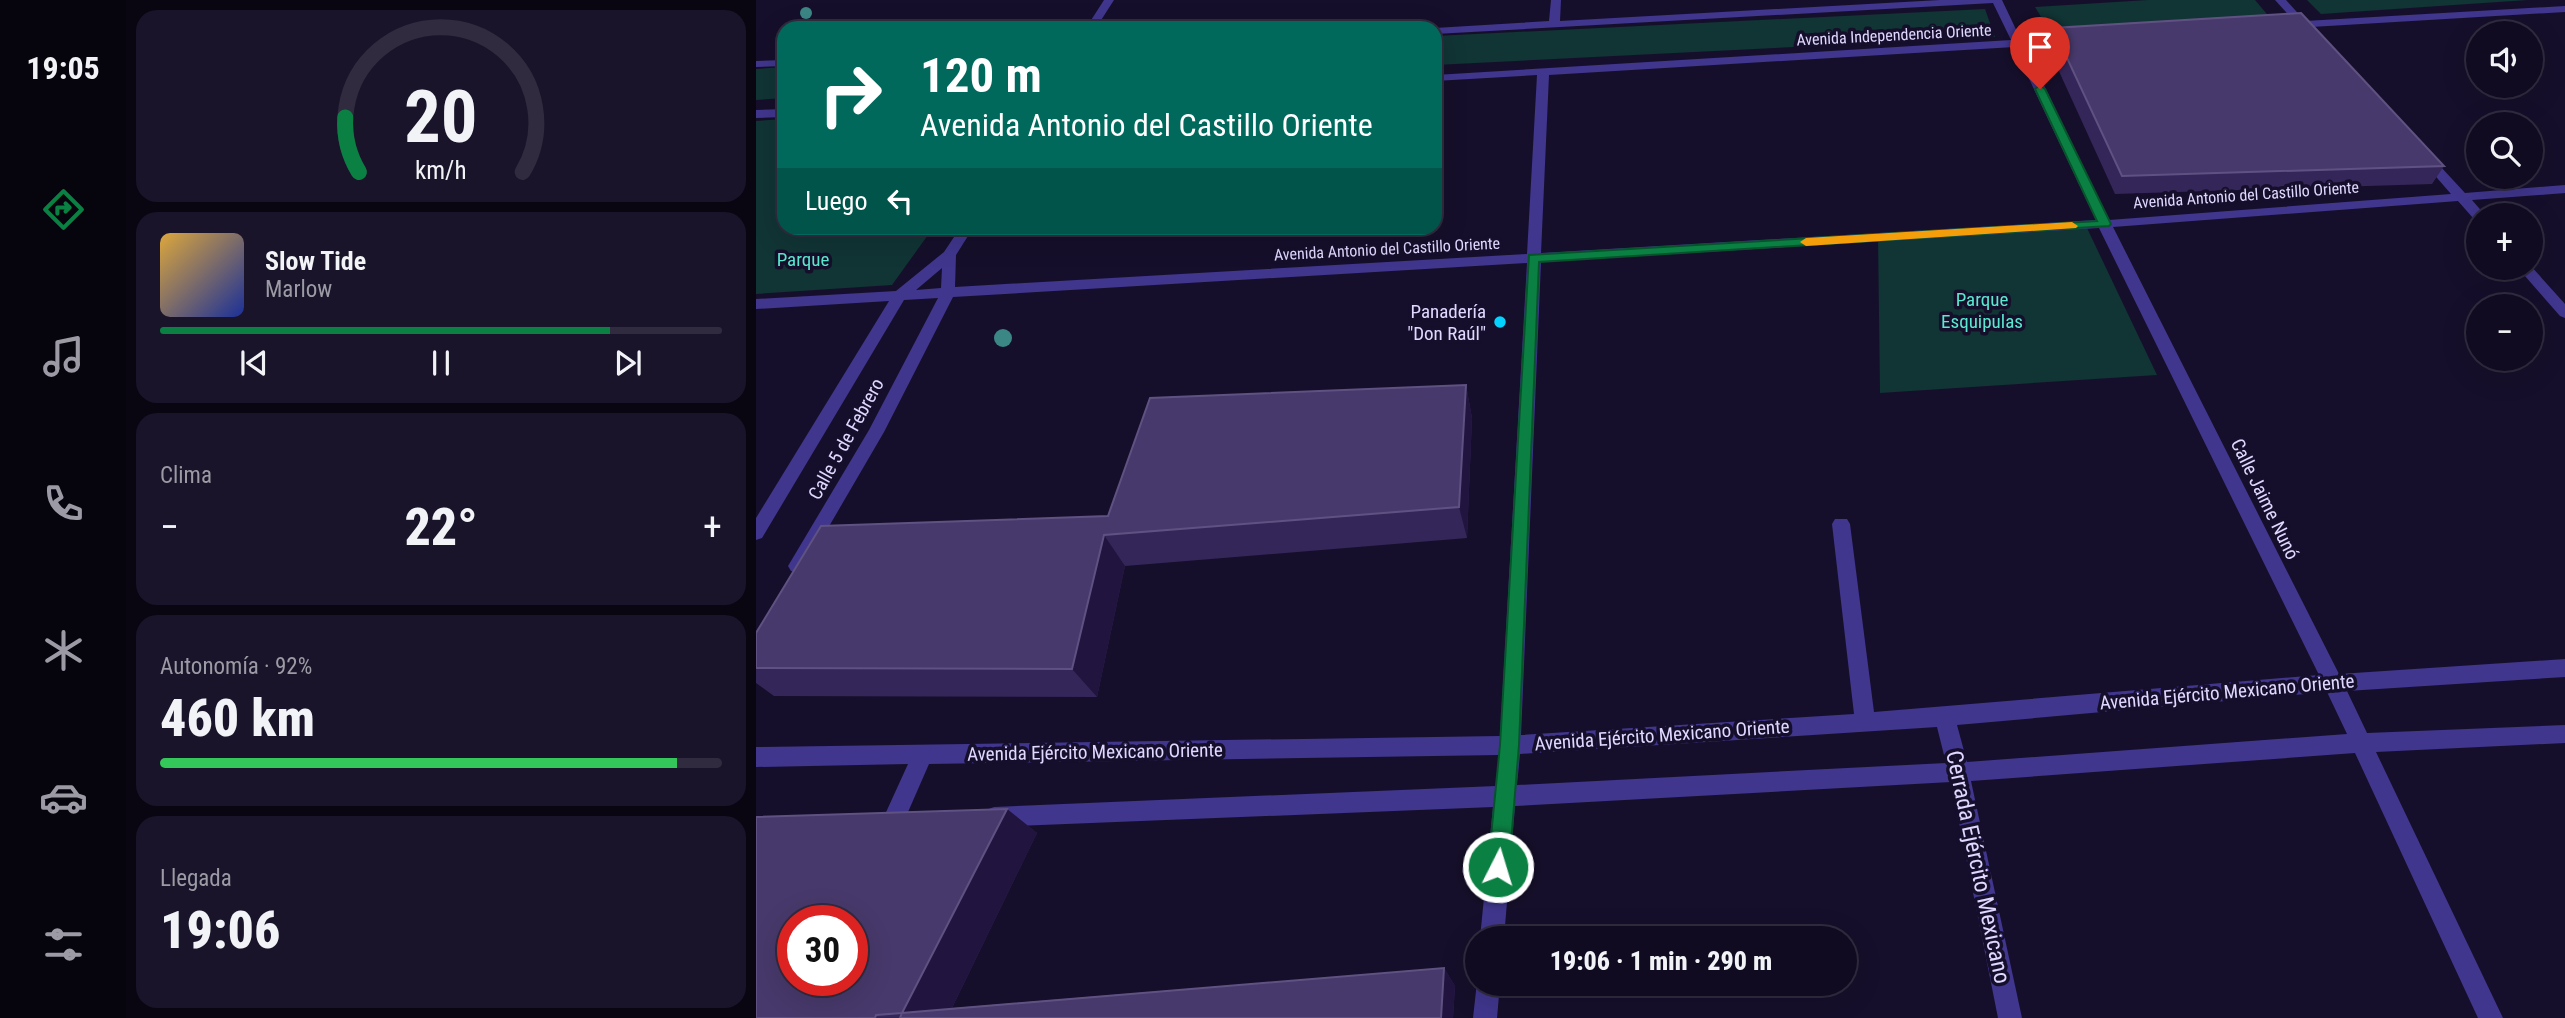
<!DOCTYPE html>
<html lang="es">
<meta charset="utf-8">
<style>
:root{--surface:#100b20;--page:#191429;--text:#f1f3f6;--muted:#9c9ba5;--line:#302b3e;--accent:#0b8043}
body{margin:0;font-family:"Roboto Condensed",sans-serif;background:var(--page);color:var(--text);height:100vh;display:flex;flex-direction:column;font-size:26px;white-space:nowrap}
*{box-sizing:border-box;margin:0}
p{font-size:23px;color:var(--muted)}
.icon{flex:none;width:38px;height:38px;fill:none;stroke:currentColor;stroke-width:2;stroke-linecap:round;stroke-linejoin:round}
.map{position:relative;flex:1;overflow:hidden}
.drawer{display:flex;flex-direction:column;gap:10px;padding:10px;background:#090612;width:630px}
.drawer>*{flex:none}
.guide{position:absolute;left:21px;top:21px;width:665px;height:214px;border-radius:21px;box-shadow:0 7px 28px #0002,0 0 0 2px var(--line);background:#00695c;color:#fff;overflow:hidden}
.tools{position:absolute;left:1710px;top:21px;display:grid;gap:14px}
.tools a{display:grid;place-items:center;width:77px;height:77px;border-radius:50%;background:var(--surface);box-shadow:0 7px 28px #0002,0 0 0 2px var(--line);font-size:35px}
.speed{position:absolute;left:21px;top:905px;display:flex;gap:14px;font-size:35px;font-weight:700;text-align:center}
.speed>*{display:grid;place-content:center;width:91px;height:91px;border-radius:50%;background:var(--surface);box-shadow:0 7px 28px #0002,0 0 0 2px var(--line);line-height:1}
.speed .limit{border:10px solid #d22;background:#fff;color:#111}
.pin{position:absolute;display:grid;place-items:center;width:60px;height:60px;color:#fff;margin:-72px -30px;border-radius:50% 50% 50% 0;rotate:-45deg;box-shadow:0 0 7px #0007}
.pin .icon{rotate:45deg}
.me{position:absolute;width:77px;margin:-38px;rotate:5deg;stroke-linejoin:round;filter:drop-shadow(0 0 5px #0008)}
.turn{display:flex;align-items:center;gap:24px;height:147px;padding:0 28px;font-size:32px}
.turn .icon{width:91px;height:91px;stroke-width:2.5}
.turn b{display:block;font-size:49px;line-height:60px}
.then{display:flex;align-items:center;height:66px;padding:0 28px;background:#0003;gap:14px;font-size:26px}
.big{font-size:52px;font-weight:800;line-height:1.1}
.drawer .widget{flex:1;display:flex;flex-direction:column;justify-content:center;gap:10px;min-width:0;padding:0 24px;border-radius:21px;background:var(--page)}
.drawer .dial{align-items:center;gap:0}
.dial svg{height:182px;overflow:visible;fill:none;stroke:var(--line);stroke-width:7;stroke-linecap:round;text-anchor:middle}
.dial text{fill:var(--text);stroke:none}
.song{display:flex;align-items:center;gap:21px}
.cover{width:84px;height:84px;border-radius:10px;background:linear-gradient(135deg,hsl(40 70% 55%),hsl(230 70% 35%))}
.played{height:7px;border-radius:4px;background:linear-gradient(90deg,var(--accent) 80%,var(--line) 80%)}
.keys{display:flex;justify-content:space-around;direction:ltr}
.heat{display:flex;justify-content:space-between;align-items:center;font-size:38px;direction:ltr}
.charge{height:10px;border-radius:5px;background:linear-gradient(90deg,#34c759 92%,var(--line) 0)}
.trip{position:absolute;left:709px;top:926px;width:392px;height:70px;border-radius:35px;background:var(--surface);box-shadow:0 7px 28px #0002,0 0 0 2px var(--line);font-weight:800;line-height:70px;text-align:center}
main{display:flex;flex:1;min-height:0}
.tab-bar{display:flex;flex-direction:column;width:126px;justify-content:space-around;align-items:center;background:#06040d;color:var(--muted)}
.tab-bar .icon{width:49px;height:49px}
.tab-bar .active{color:var(--accent)}
.tab-bar b{font-size:32px;color:var(--text)}
.map>svg:first-child{display:block}
.green{fill:#113435}
.lines{fill:none;stroke-linecap:round;stroke-linejoin:round}
.minor{fill:#40368d;fill-rule:evenodd}
.tree{fill:#3b8786}
.wall{fill:#352659}
.shaded-wall{fill:#21153f}
.building{fill:#47396b;stroke:#5f5282;stroke-width:2;fill-rule:evenodd}
.route{fill:#0b8043;stroke:#07532c;stroke-width:2}
.slow{fill:#f59e0b}
.poi-dot{fill:#04d3ff;stroke:#160f2b;stroke-width:2.5}
.labels{text-anchor:middle;dominant-baseline:central;stroke-width:7;stroke-linejoin:round;paint-order:stroke}
.far-street-label{font-size:16px;fill:#e0d8ff;stroke:#160f2b}
.park-label{font-size:19px;fill:#5ae9d0;stroke:#160f2b}
.poi-label{font-size:19px;fill:#e0d8ff;stroke:#160f2b;text-anchor:end}
.street-label{font-size:19px;fill:#e0d8ff;stroke:#160f2b}
.near-street-label{font-size:23px;fill:#e0d8ff;stroke:#160f2b}
</style>
<main>
<nav class="tab-bar">
<b>19:05</b>
<svg class="icon active" aria-label="directions" viewBox="0 0 24 24"><path d="M12 3l9 9-9 9-9-9zM9 14v-3h6M13 9l2 2-2 2"/></svg>
<svg class="icon" aria-label="music" viewBox="0 0 24 24"><path d="M9 18V5l10-2v13"/><circle cx="6" cy="18" r="3"/><circle cx="16" cy="16" r="3"/></svg>
<svg class="icon" aria-label="phone" viewBox="0 0 24 24"><path d="M5 4h4l2 5-3 2q2 4 5 5l2-3 5 2v4C11 20 4 13 5 4z"/></svg>
<svg class="icon" aria-label="climate" viewBox="0 0 24 24"><path d="M12 3v18M4 7l16 10M4 17L20 7"/></svg>
<svg class="icon" aria-label="car" viewBox="0 0 24 24"><path d="M5 17H2v-5l4-1 3-4h7l3 4 3 1v5h-3M9 17h6M6 11h13"/><circle cx="7" cy="17" r="2"/><circle cx="17" cy="17" r="2"/></svg>
<svg class="icon" aria-label="filters" viewBox="0 0 24 24"><path d="M4 7h16M4 17h16"/><circle cx="9" cy="7" r="2"/><circle cx="15" cy="17" r="2"/></svg>
</nav>
<section class="drawer">
<div class="widget dial"><svg viewBox="0 0 100 80">
<path d="M14 69A42 42 0 1 1 86 69"/>
<path d="M14 69A42 42 0 0 1 8 45" stroke="#0b8043"/>
<text x="50" y="56" font-size="32" font-weight="700">20</text>
<text x="50" y="72" font-size="11">km/h</text>
</svg></div>
<div class="widget">
<div class="song"><i class="cover"></i><div><b>Slow Tide</b><p>Marlow</p></div></div>
<div class="played"></div>
<div class="keys"><svg class="icon" aria-label="previous" viewBox="0 0 24 24"><path d="M18 5L8 12l10 7zM5 5v14"/></svg><svg class="icon" aria-label="pause" viewBox="0 0 24 24"><path d="M8 5v14M16 5v14"/></svg><svg class="icon" aria-label="next" viewBox="0 0 24 24"><path d="M6 5l10 7-10 7zM19 5v14"/></svg></div>
</div>
<div class="widget"><p>Clima</p>
<div class="heat"><a>−</a><b class="big">22°</b><a>+</a></div>
</div>
<div class="widget"><p>Autonomía · 92%</p><b class="big">460 km</b><div class="charge"></div></div>
<div class="widget"><p>Llegada</p><b class="big">19:06</b></div>
</section>
<div class="map">
<svg width="1809" height="1018" viewBox="0 0 1809 1018">
<rect width="100%" height="100%" fill="#160f2b"/>
<!-- green -->
<path class="green" d="M1392 0H1499L1516 20 1293 30 1279 7Z
M1551 0H1772L1565 14Z
M1229 9 1239 37 679 65V36Z
M28 67V98L0 100V69Z
M28 119V228H177L136 285 0 294V121Z
M1331 228 1401 375 1124 393 1122 237Z"/>
<g class="lines">
<!-- minor -->
<path class="minor" d="M348 0H358L340 28H330Z
M795 0H805L804 21 1184 0H1246L1265 40 1315 37 1321 40 1315 43 1269 46 1353 220 1695 194 1662 156 1668 152 1672 153 1709 193 1809 185V193L1716 200 1729 215H1722V219L1717 218 1702 201 1357 227 1583 674 1809 659V677L1591 691 1611 733 1809 725V743L1620 752 1747 1018H1722L1599 753 1215 781 1266 1018H1242L1195 782 759 806 748 938H724L737 807 238 827 230 824 227 817 230 810 238 807 740 786 743 755 173 764 145 828 137 832 129 828 126 821 152 764 0 767V747L744 736 771 263 197 297 128 432 47 571 41 573 35 571 32 566 35 561 113 430 182 298 148 300 6 538 0 540V518L133 301 0 309V299L140 291 188 252 204 228H217L200 255 199 287 771 254 781 75 679 81V75L1255 40 1237 3 679 34V28L793 21ZM1258 47 1340 220 785 253 793 75ZM1343 228 1563 675 1118 712 1094 524 1091 519H1079L1076 524 1098 714 765 735 785 262ZM186 268 185 288 160 290ZM1571 692 1591 734 1211 762 1201 725ZM1181 727 1190 763 761 785 764 754Z
M1519 0H1530L1549 21 1809 6V12L1555 27 1557 30 1552 33 1544 28 1527 27V23L1538 21Z
M28 60V66L0 67V61Z
M28 109V117L0 118V110Z
M1774 265 1809 304V318L1804 316 1762 268H1774Z
M721 982 744 984 741 1018H717Z"/>
</g>
<!-- trees -->
<g class="tree">
<circle cx="50" cy="13" r="6"/>
<circle cx="247" cy="338" r="9"/>
</g>
<!-- wall -->
<path class="wall" d="M1297 28 1688 166 1676 184 1359 194 1291 45Z
M710 385 716 418 711 538 369 566 341 697 18 696 0 683V633L352 516Z
M251 809 281 833 196 1008 688 968 699 986 697 1018H0Z"/>
<!-- shaded-wall -->
<path class="shaded-wall" d="M710 385 716 418 711 538 703 507Z
M348 535 369 566 341 697 316 669Z
M251 809 281 833 191 1018 146 1013Z
M688 968 699 986 697 1018H685Z"/>
<!-- building -->
<path class="building" d="M1545 13 1688 166 1366 176 1297 28Z
M710 385 703 507 348 535 316 669 0 668V633L65 526 352 516 394 398Z
M251 809 146 1013 120 1015 119 1018H0V817ZM37 920H96V980H37Z
M688 968 685 1018H144L146 1013Z"/>
<!-- route -->
<path class="route" d="M1284 85 1289 89 1355 224 1353 226 783 262 763 745 753 867 750 874 742 877 735 874 732 867 744 745 773 255 1341 221 1279 89Z"/>
<!-- slow -->
<path class="slow" d="M1316 222 1322 226 1320 228 1050 246 1044 242 1050 238Z"/>
<!-- markers -->
<circle class="poi-dot" cx="744" cy="322" r="7"/>
<g class="labels">
<!-- far-street labels -->
<g class="far-street-label">
<text transform="translate(1138 35) rotate(-3)">Avenida Independencia Oriente</text>
<text transform="translate(1490 195) rotate(-4)">Avenida Antonio del Castillo Oriente</text>
<text transform="translate(631 249) rotate(-3)">Avenida Antonio del Castillo Oriente</text>
</g>
<!-- park labels -->
<g class="park-label">
<text x="47" y="259">Parque</text>
<text x="1226" y="299">Parque<tspan x="1226" dy="22">Esquipulas</tspan></text>
</g>
<!-- poi labels -->
<g class="poi-label">
<text x="730" y="311">Panadería<tspan x="730" dy="22">"Don Raúl"</tspan></text>
</g>
<!-- street labels -->
<g class="street-label">
<text transform="translate(90 439) rotate(-61)">Calle 5 de Febrero</text>
<text transform="translate(1509 499) rotate(64)">Calle Jaime Nunó</text>
<text transform="translate(1471 692) rotate(-5)">Avenida Ejército Mexicano Oriente</text>
<text transform="translate(906 735) rotate(-4)">Avenida Ejército Mexicano Oriente</text>
<text transform="translate(339 752) rotate(-1)">Avenida Ejército Mexicano Oriente</text>
</g>
<!-- near-street labels -->
<g class="near-street-label">
<text transform="translate(1222 867) rotate(78)">Cerrada Ejército Mexicano</text>
</g>
</g>
</svg>
<div class="tools">
<a><svg class="icon" aria-label="sound" viewBox="0 0 24 24"><path d="M4 9h4l5-4v14l-5-4H4zM17 9q2 3 0 6"/></svg></a>
<a><svg class="icon" aria-label="search" viewBox="0 0 24 24"><circle cx="10" cy="10" r="6"/><path d="M15 15l6 6"/></svg></a>
<a>+</a>
<a>−</a>
</div>
<div class="speed"><div class="limit">30</div></div>
<div class="pin" style="left:1284px;top:89px;background:#d93025"><svg class="icon" aria-label="arrive" viewBox="0 0 24 24"><path d="M6 21V4h12l-3 4 3 4H6"/></svg></div>
<svg class="me" style="left:742px;top:867px" viewBox="-20 -20 40 40"><circle r="17" fill="#0b8043" stroke="#fff" stroke-width="3"/><path d="M0-11L8 9 0 5-8 9z" fill="#fff"/></svg>
<div class="trip">19:06 · 1 min · 290 m</div>
<div class="guide">
<div class="turn"><svg class="icon" aria-label="right" viewBox="0 0 24 24"><path d="M7 20v-9h11M14 6l5 5-5 5"/></svg><div><b>120 m</b>Avenida Antonio del Castillo Oriente</div></div>
<div class="then">Luego<svg class="icon" aria-label="left" viewBox="0 0 24 24"><path d="M17 20v-9H6M10 6l-5 5 5 5"/></svg></div>
</div>
</div>
</main>
